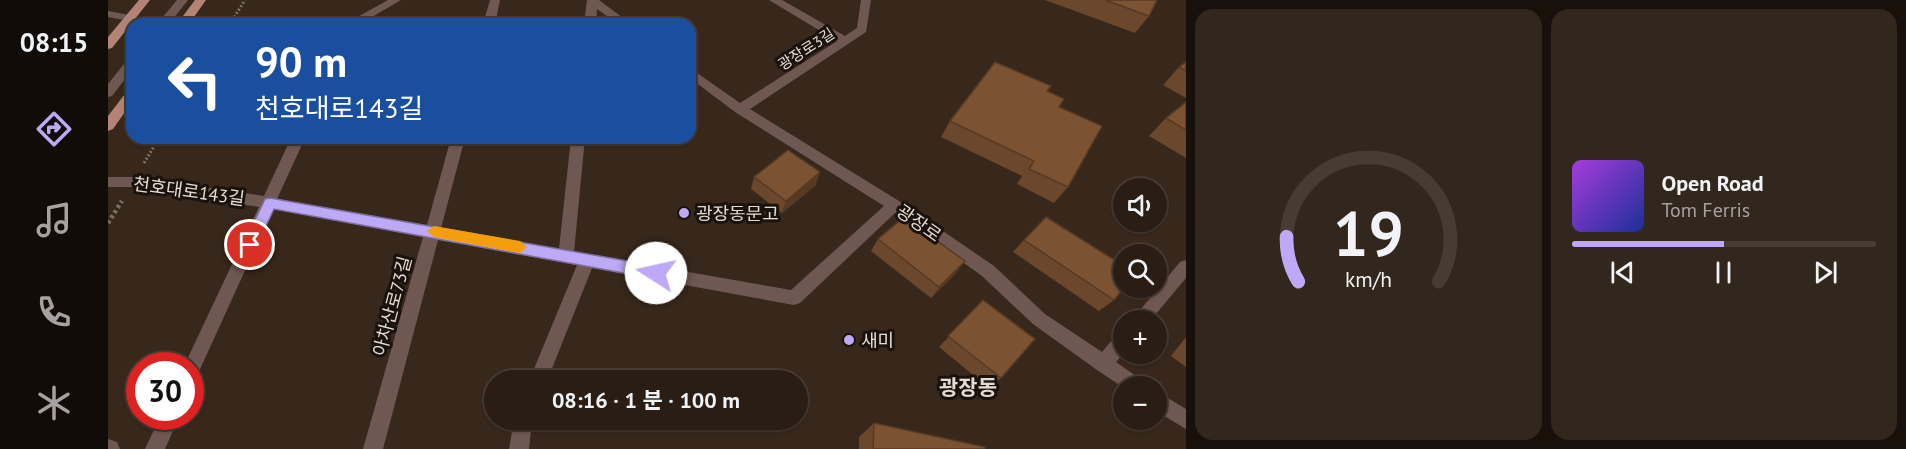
<!DOCTYPE html>
<html lang="ko">
<meta charset="utf-8">
<style>
:root{--surface:#2a1e14;--page:#32271d;--text:#f1f3f6;--muted:#a5a2a0;--line:#463c34;--accent:#bda9f5}
body{margin:0;font-family:"PT Sans","Noto Sans KR",sans-serif;background:var(--page);color:var(--text);height:100vh;display:flex;flex-direction:column;font-size:22px;white-space:nowrap}
*{box-sizing:border-box;margin:0}
p{font-size:20px;color:var(--muted)}
.icon{flex:none;width:33px;height:33px;fill:none;stroke:currentColor;stroke-width:2;stroke-linecap:round;stroke-linejoin:round}
.map{position:relative;flex:1;overflow:hidden}
.side{display:flex;flex-direction:column;gap:9px;padding:9px;background:#17100b;width:720px}
.side>*{flex:none}
.hud{position:absolute;left:18px;top:18px;width:570px;height:126px;border-radius:18px;box-shadow:0 2px 4px #0004,0 0 0 2px var(--line);background:#1a4fa0;color:#fff;overflow:hidden}
.controls{position:absolute;left:1005px;top:178px;display:grid;gap:12px}
.controls a{display:grid;place-items:center;width:54px;height:54px;border-radius:50%;background:var(--surface);box-shadow:0 2px 4px #0004,0 0 0 2px var(--line);font-size:30px}
.speed{position:absolute;left:18px;top:352px;display:flex;gap:12px;font-size:30px;font-weight:700;text-align:center}
.speed>*{display:grid;place-content:center;width:78px;height:78px;border-radius:50%;background:var(--surface);box-shadow:0 2px 4px #0004,0 0 0 2px var(--line);line-height:1}
.speed .limit{border:9px solid #d22;background:#fff;color:#111}
.pin{position:absolute;display:grid;place-items:center;width:51px;height:51px;color:#fff;margin:-26px;border:3px solid #fff;border-radius:50%;box-shadow:0 2px 6px #0007}
.me{position:absolute;width:66px;margin:-33px;rotate:280deg;stroke-linejoin:round;filter:drop-shadow(0 0 4px #0008)}
.turn{display:flex;align-items:center;gap:21px;height:126px;padding:0 30px;font-size:27px}
.turn .icon{width:78px;height:78px;stroke-width:2.5}
.turn b{display:block;font-size:42px;line-height:51px}
.side .card{flex:1;display:flex;flex-direction:column;justify-content:center;gap:9px;min-width:0;padding:0 21px;border-radius:18px;background:var(--page)}
.side .dial{align-items:center;gap:0}
.dial svg{height:156px;overflow:visible;fill:none;stroke:var(--line);stroke-width:7;stroke-linecap:round;text-anchor:middle}
.dial text{fill:var(--text);stroke:none}
.song{display:flex;align-items:center;gap:18px}
.cover{width:72px;height:72px;border-radius:9px;background:linear-gradient(135deg,hsl(280 70% 55%),hsl(230 70% 35%))}
.played{height:6px;border-radius:3px;background:linear-gradient(90deg,var(--accent) 50%,var(--line) 50%)}
.keys{display:flex;justify-content:space-around;direction:ltr}
.side .tiles{flex:1;display:grid;gap:9px;grid-template-columns:repeat(2,1fr)}
.trip{position:absolute;left:376px;top:370px;width:324px;height:60px;border-radius:30px;background:var(--surface);box-shadow:0 2px 4px #0004,0 0 0 2px var(--line);font-weight:700;line-height:60px;text-align:center}
main{display:flex;flex:1;min-height:0}
.dock{display:flex;flex-direction:column;width:108px;justify-content:space-around;align-items:center;background:#110c08;color:var(--muted)}
.dock .icon{width:42px;height:42px}
.dock .current{color:var(--accent)}
.dock b{font-size:27px;color:var(--text)}
.map>svg:first-child{display:block}
.lines{fill:none;stroke-linecap:round;stroke-linejoin:round}
.path-far1{stroke:#7d6f63;stroke-width:3;stroke-dasharray:2 2;stroke-linecap:butt}
.path{stroke:#7d6f63;stroke-width:4.5;stroke-dasharray:3 3;stroke-linecap:butt}
.minor{fill:#705852;fill-rule:evenodd}
.major{fill:#b38476;fill-rule:evenodd}
.wall{fill:#6b472b}
.shaded-wall{fill:#573a23}
.building{fill:#7c5332;stroke:#573a23;stroke-width:1.5}
.route{fill:#bda9f5;stroke:#7b6e9f;stroke-width:1.5}
.slow{fill:#f59e0b}
.poi-dot{fill:#bda9f5;stroke:#1a120d;stroke-width:2}
.labels{text-anchor:middle;dominant-baseline:central;stroke-width:6;stroke-linejoin:round;paint-order:stroke}
.far-street-label{font-size:15px;fill:#e6dbd3;stroke:#1a120d}
.street-label{font-size:18px;fill:#e6dbd3;stroke:#1a120d}
.poi-label{font-size:18px;fill:#e6dbd3;stroke:#1a120d;text-anchor:start}
.quarter-label{font-size:21px;font-weight:bold;fill:#e6dbd3;stroke:#1a120d}
</style>
<main>
<nav class="dock">
<b>08:15</b>
<svg class="icon current" aria-label="directions" viewBox="0 0 24 24"><path d="M12 3l9 9-9 9-9-9zM9 14v-3h6M13 9l2 2-2 2"/></svg>
<svg class="icon" aria-label="music" viewBox="0 0 24 24"><path d="M9 18V5l10-2v13"/><circle cx="6" cy="18" r="3"/><circle cx="16" cy="16" r="3"/></svg>
<svg class="icon" aria-label="phone" viewBox="0 0 24 24"><path d="M5 4h4l2 5-3 2q2 4 5 5l2-3 5 2v4C11 20 4 13 5 4z"/></svg>
<svg class="icon" aria-label="climate" viewBox="0 0 24 24"><path d="M12 3v18M4 7l16 10M4 17L20 7"/></svg>
</nav>
<div class="map">
<svg width="1078" height="449" viewBox="0 0 1078 449">
<rect width="100%" height="100%" fill="#38281b"/>
<g class="lines">
<!-- path-far1 -->
<path class="path-far1" d="M122 24 137 0
M36 163 51 138"/>
<!-- path -->
<path class="path" d="M0 223 14 201"/>
<!-- minor -->
<path class="minor" d="M69 0H80L61 24H49Z
M280 0H293L252 24H237Z
M382 0H392L387 24H375Z
M479 0H491L523 24H510L489 9 488 24H476Z
M661 0H674L737 36 749 28 753 0H763L758 32 642 109 791 201 886 266 937 314 994 352 1010 333 1016 331V353L1008 362 1035 381 1038 387 1016 388 989 370 925 324 874 276 787 213 692 303 686 305 484 268 439 381H421L469 265 330 240 275 449H255L315 237 165 209 88 378 82 380V366H76L151 207 26 187H0V177H26L156 196 183 138H197L169 199 319 225 343 138H357L333 228 451 249 463 138H477L466 252 683 290 776 206 627 112 582 78V68L632 103 729 41Z
M0 11 26 16 28 18 22 21 0 17Z
M24 58V70L4 96 0 97V84L20 59Z
M1078 260V278L1042 321H1023L1072 262Z
M1048 391 1078 409V429L1048 411Z
M52 417H71L57 449H37Z
M406 420H424L421 449H401Z
M0 439 9 442 12 449H0Z"/>
<!-- major -->
<path class="major" d="M31 0H42L4 48 0 49V37Z
M87 0H98L81 24H69Z
M24 89V102L5 129 0 131V116L20 90Z"/>
</g>
<!-- wall -->
<path class="wall" d="M937 0H1049L1041 16 1027 33Z
M1078 62V98L1055 85 1071 67Z
M939 91 951 107 960 187 946 203 909 184 914 176 833 137 842 121Z
M1078 102V158L1041 136 1058 118Z
M646 177 708 185 674 213 643 189Z
M770 239 848 273 823 298 763 251Z
M916 240 1006 300 991 311 905 252Z
M875 300 893 378 881 388 831 347Z
M1078 337V367L1063 356Z
M766 423 877 449H751V437Z"/>
<!-- shaded-wall -->
<path class="shaded-wall" d="M712 172 708 185 674 213 678 201Z
M857 261 848 273 823 298 831 287Z"/>
<!-- building -->
<path class="building" d="M997 0H1049L1041 16Z
M887 62 943 86 939 91 956 99 951 107 994 126 960 187 921 169 926 161 842 121Z
M1078 62V71L1071 67Z
M1078 102V130L1058 118Z
M680 150 712 172 678 201 646 177Z
M796 217 857 261 831 287 770 239Z
M938 217 1016 266V288L1006 300 916 240Z
M875 300 927 339 893 378 840 336Z
M766 423 877 447V449H765Z"/>
<!-- route -->
<path class="route" d="M162 198 548 266 555 273 548 279 166 209 147 249H137L135 245 157 199Z"/>
<!-- slow -->
<path class="slow" d="M326 226 412 241 419 247 412 253 326 237 319 231Z"/>
<!-- markers -->
<g class="poi-dot">
<circle cx="576" cy="213" r="6"/>
<circle cx="741" cy="340" r="6"/>
</g>
<g class="labels">
<!-- far-street labels -->
<g class="far-street-label">
<text transform="translate(698 49) rotate(-33)">광장로3길</text>
</g>
<!-- street labels -->
<g class="street-label">
<text transform="translate(81 191) rotate(8)">천호대로143길</text>
<text transform="translate(811 223) rotate(35)">광장로</text>
<text transform="translate(284 306) rotate(-75)">아차산로73길</text>
</g>
<!-- poi labels -->
<g class="poi-label">
<text x="588" y="213">광장동문고</text>
<text x="753" y="340">새미</text>
</g>
<!-- quarter labels -->
<g class="quarter-label">
<text x="860" y="387">광장동</text>
</g>
</g>
</svg>
<div class="controls">
<a><svg class="icon" aria-label="sound" viewBox="0 0 24 24"><path d="M4 9h4l5-4v14l-5-4H4zM17 9q2 3 0 6"/></svg></a>
<a><svg class="icon" aria-label="search" viewBox="0 0 24 24"><circle cx="10" cy="10" r="6"/><path d="M15 15l6 6"/></svg></a>
<a>+</a>
<a>−</a>
</div>
<div class="speed"><div class="limit">30</div></div>
<div class="pin" style="left:142px;top:245px;background:#d93025"><svg class="icon" aria-label="arrive" viewBox="0 0 24 24"><path d="M6 21V4h12l-3 4 3 4H6"/></svg></div>
<svg class="me" style="left:548px;top:273px" viewBox="-20 -20 40 40"><circle r="19" fill="#fff"/><path d="M0-13L10 11 0 6-10 11z" fill="#bda9f5"/></svg>
<div class="trip">08:16 · 1 분 · 100 m</div>
<div class="hud">
<div class="turn"><svg class="icon" aria-label="left" viewBox="0 0 24 24"><path d="M17 20v-9H6M10 6l-5 5 5 5"/></svg><div><b>90 m</b>천호대로143길</div></div>
</div>
</div>
<section class="side">
<div class="tiles">
<div class="card dial"><svg viewBox="0 0 100 80">
<path d="M14 69A42 42 0 1 1 86 69"/>
<path d="M14 69A42 42 0 0 1 8 46" stroke="#bda9f5"/>
<text x="50" y="56" font-size="32" font-weight="700">19</text>
<text x="50" y="72" font-size="11">km/h</text>
</svg></div>
<div class="card">
<div class="song"><i class="cover"></i><div><b>Open Road</b><p>Tom Ferris</p></div></div>
<div class="played"></div>
<div class="keys"><svg class="icon" aria-label="previous" viewBox="0 0 24 24"><path d="M18 5L8 12l10 7zM5 5v14"/></svg><svg class="icon" aria-label="pause" viewBox="0 0 24 24"><path d="M8 5v14M16 5v14"/></svg><svg class="icon" aria-label="next" viewBox="0 0 24 24"><path d="M6 5l10 7-10 7zM19 5v14"/></svg></div>
</div>
</div>
</section>
</main>
